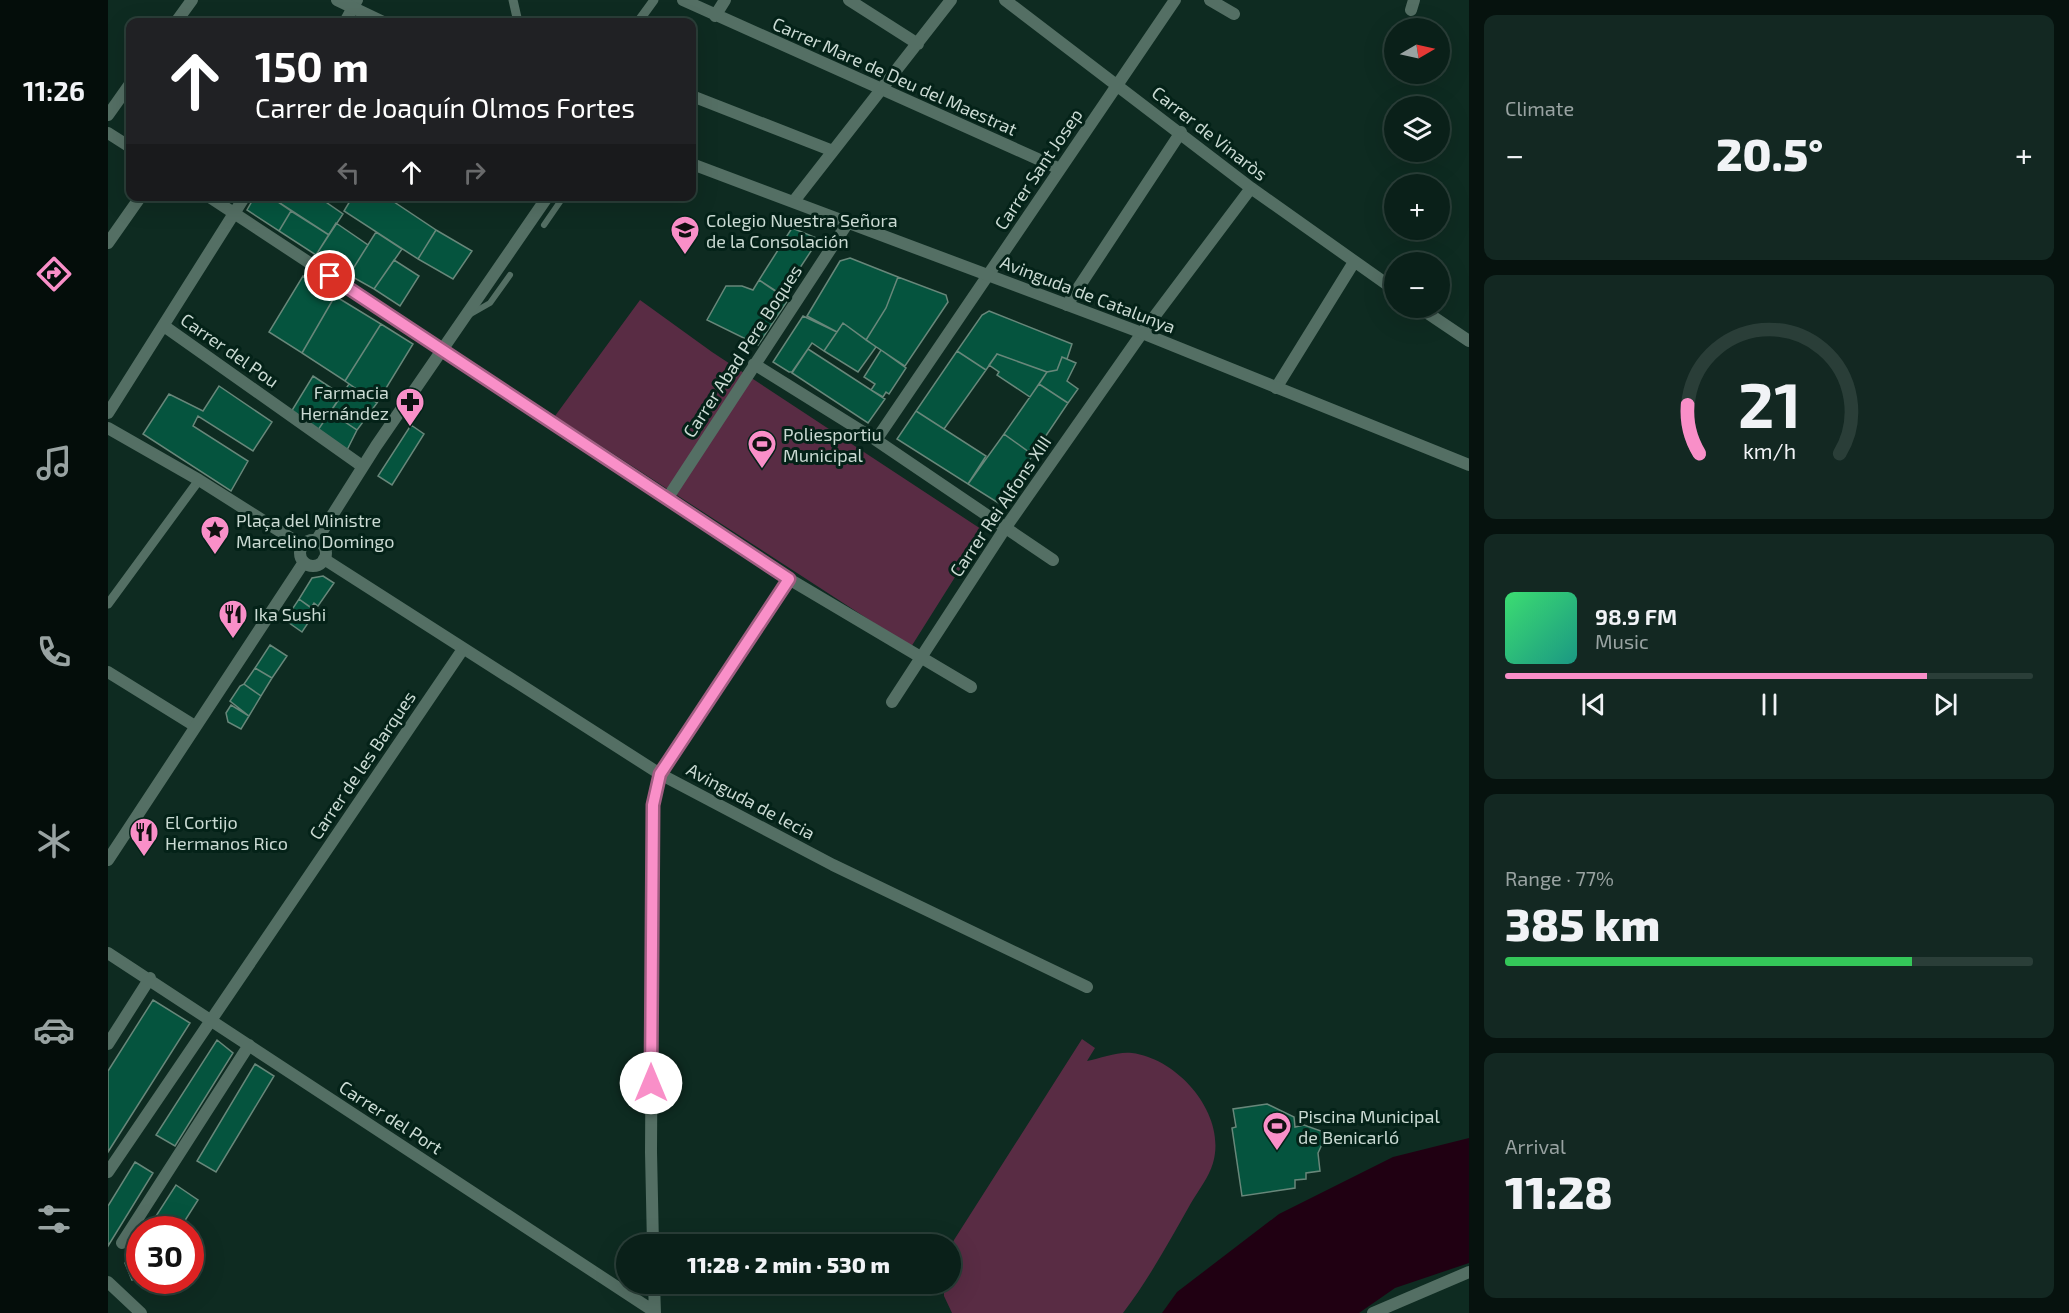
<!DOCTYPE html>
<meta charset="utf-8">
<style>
:root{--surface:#0a2019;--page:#132822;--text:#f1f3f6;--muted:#99a3a2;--line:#2a3e38;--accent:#f98fc8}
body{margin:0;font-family:"Exo 2",sans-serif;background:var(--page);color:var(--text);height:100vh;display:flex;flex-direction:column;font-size:22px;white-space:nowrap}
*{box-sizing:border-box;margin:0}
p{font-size:20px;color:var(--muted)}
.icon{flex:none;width:33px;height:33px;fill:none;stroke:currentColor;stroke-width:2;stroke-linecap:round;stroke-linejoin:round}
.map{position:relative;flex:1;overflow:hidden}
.details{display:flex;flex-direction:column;gap:15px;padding:15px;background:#06120e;width:600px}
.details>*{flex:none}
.hud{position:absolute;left:18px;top:18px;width:570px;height:183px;border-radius:12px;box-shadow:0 6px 24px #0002,0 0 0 2px var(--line);background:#202124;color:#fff;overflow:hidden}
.needle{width:39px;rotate:81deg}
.fabs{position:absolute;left:1276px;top:18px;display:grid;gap:12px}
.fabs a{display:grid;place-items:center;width:66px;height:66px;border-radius:50%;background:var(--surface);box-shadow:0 6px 24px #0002,0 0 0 2px var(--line);font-size:30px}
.speed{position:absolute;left:18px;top:1216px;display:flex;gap:12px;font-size:30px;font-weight:700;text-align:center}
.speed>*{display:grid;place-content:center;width:78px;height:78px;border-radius:50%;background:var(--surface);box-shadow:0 6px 24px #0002,0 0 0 2px var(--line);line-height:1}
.speed .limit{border:9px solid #d22;background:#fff;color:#111}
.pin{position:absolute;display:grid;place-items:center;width:51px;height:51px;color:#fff;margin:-26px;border:3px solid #fff;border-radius:50%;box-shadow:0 2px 6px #0007}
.me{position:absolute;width:66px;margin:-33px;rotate:0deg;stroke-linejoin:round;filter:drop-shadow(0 0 4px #0008)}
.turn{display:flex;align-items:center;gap:21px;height:126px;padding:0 30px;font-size:27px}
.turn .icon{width:78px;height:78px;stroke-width:2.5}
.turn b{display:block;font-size:42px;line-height:51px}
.lanes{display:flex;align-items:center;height:57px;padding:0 30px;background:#0003;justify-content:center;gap:30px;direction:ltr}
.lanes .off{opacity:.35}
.big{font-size:45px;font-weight:800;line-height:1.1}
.details .widget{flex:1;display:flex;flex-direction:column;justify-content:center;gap:9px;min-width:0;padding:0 21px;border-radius:12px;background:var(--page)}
.details .dial{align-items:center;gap:0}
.dial svg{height:156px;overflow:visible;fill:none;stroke:var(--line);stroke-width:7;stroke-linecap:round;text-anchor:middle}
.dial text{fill:var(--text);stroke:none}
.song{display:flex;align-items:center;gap:18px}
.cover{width:72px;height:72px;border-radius:9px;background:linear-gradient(135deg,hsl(140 70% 55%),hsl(170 70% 35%))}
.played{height:6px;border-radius:3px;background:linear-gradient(90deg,var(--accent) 80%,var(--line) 80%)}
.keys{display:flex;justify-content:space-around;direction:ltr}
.heat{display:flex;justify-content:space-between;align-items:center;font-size:33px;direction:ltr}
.charge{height:9px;border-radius:4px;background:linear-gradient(90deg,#34c759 77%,var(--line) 0)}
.trip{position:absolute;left:508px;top:1234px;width:345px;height:60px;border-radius:30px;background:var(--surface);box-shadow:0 6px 24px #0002,0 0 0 2px var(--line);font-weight:800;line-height:60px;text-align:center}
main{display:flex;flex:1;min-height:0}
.dock{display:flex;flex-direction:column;width:108px;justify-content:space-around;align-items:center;background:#040d0a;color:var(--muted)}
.dock .icon{width:42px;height:42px}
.dock .current{color:var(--accent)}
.dock b{font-size:27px;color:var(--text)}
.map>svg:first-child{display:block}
.green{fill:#592c44}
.water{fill:#200012}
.building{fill:#05543e;stroke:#68877a;stroke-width:1.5}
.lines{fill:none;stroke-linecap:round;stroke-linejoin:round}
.service{stroke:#546f64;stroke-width:6}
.pedestrian{stroke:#546f64;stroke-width:9}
.minor{stroke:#546f64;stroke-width:12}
.tertiary{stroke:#546f64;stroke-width:12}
.route-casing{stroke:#a25d82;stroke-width:15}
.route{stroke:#f98fc8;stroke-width:10}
.labels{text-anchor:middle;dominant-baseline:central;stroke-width:6;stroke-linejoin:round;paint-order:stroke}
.street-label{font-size:18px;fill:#cadad3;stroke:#042218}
.poi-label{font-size:18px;fill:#cadad3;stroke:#042218;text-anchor:start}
</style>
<main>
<nav class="dock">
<b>11:26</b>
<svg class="icon current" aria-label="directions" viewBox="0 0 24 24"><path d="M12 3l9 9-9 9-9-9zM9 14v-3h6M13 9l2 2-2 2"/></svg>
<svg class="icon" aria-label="music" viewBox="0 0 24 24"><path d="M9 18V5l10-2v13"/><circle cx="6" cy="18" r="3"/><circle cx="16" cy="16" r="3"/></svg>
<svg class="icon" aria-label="phone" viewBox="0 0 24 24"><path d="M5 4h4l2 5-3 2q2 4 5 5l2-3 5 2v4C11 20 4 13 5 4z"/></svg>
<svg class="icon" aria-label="climate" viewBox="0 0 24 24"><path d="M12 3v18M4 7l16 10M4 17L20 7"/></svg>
<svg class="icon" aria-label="car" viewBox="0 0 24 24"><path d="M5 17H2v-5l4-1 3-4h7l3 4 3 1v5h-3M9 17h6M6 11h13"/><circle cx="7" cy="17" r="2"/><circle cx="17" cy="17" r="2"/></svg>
<svg class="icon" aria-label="filters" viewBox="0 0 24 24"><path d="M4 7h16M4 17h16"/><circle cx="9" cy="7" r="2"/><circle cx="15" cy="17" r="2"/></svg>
</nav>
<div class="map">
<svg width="1361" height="1313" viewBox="0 0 1361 1313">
<rect width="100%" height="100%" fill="#0e2b21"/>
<!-- green -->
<path class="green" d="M532 300 604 352 876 531 803 647 447 416Z
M974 1039 987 1048 979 1061C993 1058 1011 1051 1024 1053 1071 1059 1119 1115 1105 1163 1101 1177 1090 1191 1083 1203 1062 1240 1041 1279 1015 1313H844L836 1296V1284H843V1248L846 1240Z"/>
<!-- water -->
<path class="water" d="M1361 1138V1263L1287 1288 1251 1313H1054L1069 1292 1171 1214 1285 1157Z"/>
<!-- building -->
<path class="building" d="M147 196H161L183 211 171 231 139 210Z
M161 196H209L235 214 221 235Z
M245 196H277L328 230 310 259 236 211Z
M183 211 221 235 208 255 171 231Z
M228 223 260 245 241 275 208 255Z
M684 228 711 239 674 295 651 280Z
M328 230 364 251 345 279 310 259Z
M268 232 294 249 266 289 241 275Z
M742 258 790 277 778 308 758 340 735 323 729 332 699 316 732 261Z
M286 260 311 276 292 306 266 289Z
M195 276 227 296 194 353 161 332Z
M790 277 838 295 840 302 797 366 758 340 778 308Z
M651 280 680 300 650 345 599 320 618 286H634L645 290Z
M227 296 273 324 237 381 194 353Z
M881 311 964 344 959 359 954 357 949 370 939 372 889 354 878 370 849 351 874 315Z
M695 316 729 332 716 351 704 343 684 372H681L665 362Z
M735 323 768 347 750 372 716 351Z
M273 324 305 344 269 403 237 381Z
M700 349 777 399 760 423 684 373Z
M773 350 798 368 781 394 778 392 775 397 763 390 767 384 756 377Z
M849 351 878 370 836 429 808 411Z
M889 354 939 372 922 397 889 375 891 372 881 365Z
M954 357 968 363 959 381 970 389 960 403 931 384 939 372 949 370Z
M205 376 234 395 210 430 183 412Z
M241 384 269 403 249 430 222 412Z
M931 384 960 403 925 455 896 434Z
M111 386 164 422 145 451 90 416 85 426 140 461 123 491 35 434 61 394 95 411Z
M808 411 878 456 860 484 789 439Z
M222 412 249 430 239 450 210 430Z
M303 425 316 434 284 485 270 476Z
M896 434 925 455 892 504 860 484Z
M215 576 226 583 210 606 206 603 203 608 191 599 204 578Z
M191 599 208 611 194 632 177 620Z
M162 645 179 656 164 678 147 668Z
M147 668 164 678 153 696 136 684Z
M136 684 153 696 141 716 122 701 132 686Z
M123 705 141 716 133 729 120 722 118 713Z
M45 1000 82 1023 0 1152V1071Z
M109 1040 125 1053 67 1146 48 1135Z
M147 1064 166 1076 108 1172 89 1161Z
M1159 1104 1186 1117 1187 1127 1196 1125 1213 1131 1216 1140 1210 1153 1212 1171 1198 1173V1179L1187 1180V1188L1134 1196 1124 1128 1128 1127 1125 1109Z
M27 1162 45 1173 0 1246V1206Z
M68 1185 90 1200 71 1230H39Z
M32 1241V1277L24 1280 17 1263Z"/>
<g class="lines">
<!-- service -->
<path class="service" d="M436 225 456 196
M361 315 382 303 402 275"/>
<!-- pedestrian -->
<path class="pedestrian" d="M405 0 410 22
M530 22 546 0
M0 604 91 480"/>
<!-- minor -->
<path class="minor" d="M575 0 952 169
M741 0 810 44
M897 0 1143 188 1287 290
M1102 0 1126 14
M1303 10 1306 0
M607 16 617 0
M68 22 84 0
M237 22 249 0
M584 96 725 151
M0 115 22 84
M0 133 22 147
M100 196 681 579 863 687
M686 201 843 0
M0 243 33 196
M959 305 1073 132
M1312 308 1361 341
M56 326 254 466
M646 364 768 440 945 560
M1168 388 1246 262
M0 413 137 196
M768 440 1067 0
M559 499 739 224
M216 559 552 774 725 865 979 987
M0 672 87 726
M784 702 898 527 1034 333 1143 188
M0 953 547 1312
M0 1044 42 978
M0 1172 355 649
M14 1243 141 1045
M545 1245 543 1152 545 805 552 774 681 579
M546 1284 547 1313
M1265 1313 1361 1272"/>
<!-- tertiary -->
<path class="tertiary" d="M229 0 275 22
M584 164 1034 333 1361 465
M0 428 91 480 189 542 193 549
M192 553a13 13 0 1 1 26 0a13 13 0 1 1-26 0Z
M208 541 268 446 440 196
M0 860 196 562
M0 1282 33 1313"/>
</g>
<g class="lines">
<!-- route casing -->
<g class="route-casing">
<path id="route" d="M222 276 681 579 552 774 545 805 543 1083"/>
</g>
<!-- route -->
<use href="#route" class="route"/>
</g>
<!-- icons -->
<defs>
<g id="school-pin" transform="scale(1.5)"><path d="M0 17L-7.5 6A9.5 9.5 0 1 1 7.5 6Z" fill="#f98fc8" stroke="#042218"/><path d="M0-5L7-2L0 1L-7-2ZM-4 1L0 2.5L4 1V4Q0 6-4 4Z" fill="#111"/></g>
<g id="pharmacy-pin" transform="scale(1.5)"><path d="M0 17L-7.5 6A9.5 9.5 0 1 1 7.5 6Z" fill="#f98fc8" stroke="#042218"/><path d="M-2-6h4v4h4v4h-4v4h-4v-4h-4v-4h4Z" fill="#111"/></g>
<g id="stadium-pin" transform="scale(1.5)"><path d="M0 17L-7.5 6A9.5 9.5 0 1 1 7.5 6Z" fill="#f98fc8" stroke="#042218"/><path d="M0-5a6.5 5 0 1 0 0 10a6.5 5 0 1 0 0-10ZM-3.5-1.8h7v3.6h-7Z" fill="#111"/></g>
<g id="sight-pin" transform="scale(1.5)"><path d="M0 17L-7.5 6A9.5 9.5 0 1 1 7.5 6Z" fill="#f98fc8" stroke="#042218"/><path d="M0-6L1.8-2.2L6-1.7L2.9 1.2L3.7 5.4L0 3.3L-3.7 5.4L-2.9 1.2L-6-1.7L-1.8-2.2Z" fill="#111"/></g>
<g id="restaurant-pin" transform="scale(1.5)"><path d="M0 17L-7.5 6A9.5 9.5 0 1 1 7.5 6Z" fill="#f98fc8" stroke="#042218"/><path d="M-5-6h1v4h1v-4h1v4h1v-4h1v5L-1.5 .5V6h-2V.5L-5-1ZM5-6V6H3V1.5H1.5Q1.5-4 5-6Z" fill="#111"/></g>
</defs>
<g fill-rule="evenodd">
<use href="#school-pin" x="577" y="230"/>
<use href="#pharmacy-pin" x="302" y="402"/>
<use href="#stadium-pin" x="654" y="444"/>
<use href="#sight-pin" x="107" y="530"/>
<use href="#restaurant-pin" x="125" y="614"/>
<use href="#restaurant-pin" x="36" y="832"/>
<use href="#stadium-pin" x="1169" y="1126"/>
</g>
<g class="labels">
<!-- street labels -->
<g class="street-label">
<text transform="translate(787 76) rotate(24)">Carrer Mare de Deu del Maestrat</text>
<text transform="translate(1102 133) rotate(38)">Carrer de Vinaròs</text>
<text transform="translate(930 169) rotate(-56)">Carrer Sant Josep</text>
<text transform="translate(980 294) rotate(21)">Avinguda de Catalunya</text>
<text transform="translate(122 350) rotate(35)">Carrer del Pou</text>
<text transform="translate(634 351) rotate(-57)">Carrer Abad Pere Boques</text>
<text transform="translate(892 506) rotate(-56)">Carrer Rei Alfons XIII</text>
<text transform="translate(254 765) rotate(-56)">Carrer de les Barques</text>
<text transform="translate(643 801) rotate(28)">Avinguda de lecia</text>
<text transform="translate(283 1117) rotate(33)">Carrer del Port</text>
</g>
<!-- poi labels -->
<g class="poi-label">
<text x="598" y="220">Colegio Nuestra Señora<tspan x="598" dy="21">de la Consolación</tspan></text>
<text x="281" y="392" text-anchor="end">Farmacia<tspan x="281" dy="21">Hernández</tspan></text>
<text x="675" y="434">Poliesportiu<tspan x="675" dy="21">Municipal</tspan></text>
<text x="128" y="520">Plaça del Ministre<tspan x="128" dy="21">Marcelino Domingo</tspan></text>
<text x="146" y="614">Ika Sushi</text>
<text x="57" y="822">El Cortijo<tspan x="57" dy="21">Hermanos Rico</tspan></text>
<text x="1190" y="1116">Piscina Municipal<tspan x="1190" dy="21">de Benicarló</tspan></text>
</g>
</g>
</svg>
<div class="fabs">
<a><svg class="needle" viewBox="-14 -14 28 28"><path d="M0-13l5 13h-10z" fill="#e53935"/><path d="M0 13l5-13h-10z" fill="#99a3a2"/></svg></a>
<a><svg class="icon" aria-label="layers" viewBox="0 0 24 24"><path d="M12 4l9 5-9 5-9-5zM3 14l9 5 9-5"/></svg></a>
<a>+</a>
<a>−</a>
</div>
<div class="speed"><div class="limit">30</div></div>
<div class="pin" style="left:222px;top:276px;background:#d93025"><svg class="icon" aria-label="arrive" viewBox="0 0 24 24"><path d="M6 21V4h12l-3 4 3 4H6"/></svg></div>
<svg class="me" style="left:543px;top:1083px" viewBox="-20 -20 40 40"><circle r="19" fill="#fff"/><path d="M0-13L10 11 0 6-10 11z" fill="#f98fc8"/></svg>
<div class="trip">11:28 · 2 min · 530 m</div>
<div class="hud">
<div class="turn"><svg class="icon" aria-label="ahead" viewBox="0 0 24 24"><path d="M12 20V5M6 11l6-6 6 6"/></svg><div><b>150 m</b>Carrer de Joaquín Olmos Fortes</div></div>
<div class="lanes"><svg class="icon off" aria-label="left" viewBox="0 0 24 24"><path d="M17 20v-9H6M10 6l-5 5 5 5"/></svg><svg class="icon" aria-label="ahead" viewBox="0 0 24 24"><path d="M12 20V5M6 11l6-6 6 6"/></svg><svg class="icon off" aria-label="right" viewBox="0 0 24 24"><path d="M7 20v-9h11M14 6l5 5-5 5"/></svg></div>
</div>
</div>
<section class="details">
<div class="widget"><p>Climate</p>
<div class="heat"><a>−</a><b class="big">20.5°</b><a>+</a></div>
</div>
<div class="widget dial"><svg viewBox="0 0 100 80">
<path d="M14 69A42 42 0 1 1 86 69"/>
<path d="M14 69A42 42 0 0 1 8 44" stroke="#f98fc8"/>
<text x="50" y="56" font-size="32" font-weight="700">21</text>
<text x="50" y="72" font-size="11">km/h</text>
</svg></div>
<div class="widget">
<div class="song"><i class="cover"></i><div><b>98.9 FM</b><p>Music</p></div></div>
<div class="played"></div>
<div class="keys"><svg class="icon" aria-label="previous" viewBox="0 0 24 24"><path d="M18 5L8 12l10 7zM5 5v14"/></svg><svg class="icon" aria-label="pause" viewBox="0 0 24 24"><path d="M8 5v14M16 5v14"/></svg><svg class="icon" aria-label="next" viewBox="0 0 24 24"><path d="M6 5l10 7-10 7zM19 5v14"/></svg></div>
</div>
<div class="widget"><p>Range · 77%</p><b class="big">385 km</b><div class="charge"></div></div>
<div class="widget"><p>Arrival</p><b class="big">11:28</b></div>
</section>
</main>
